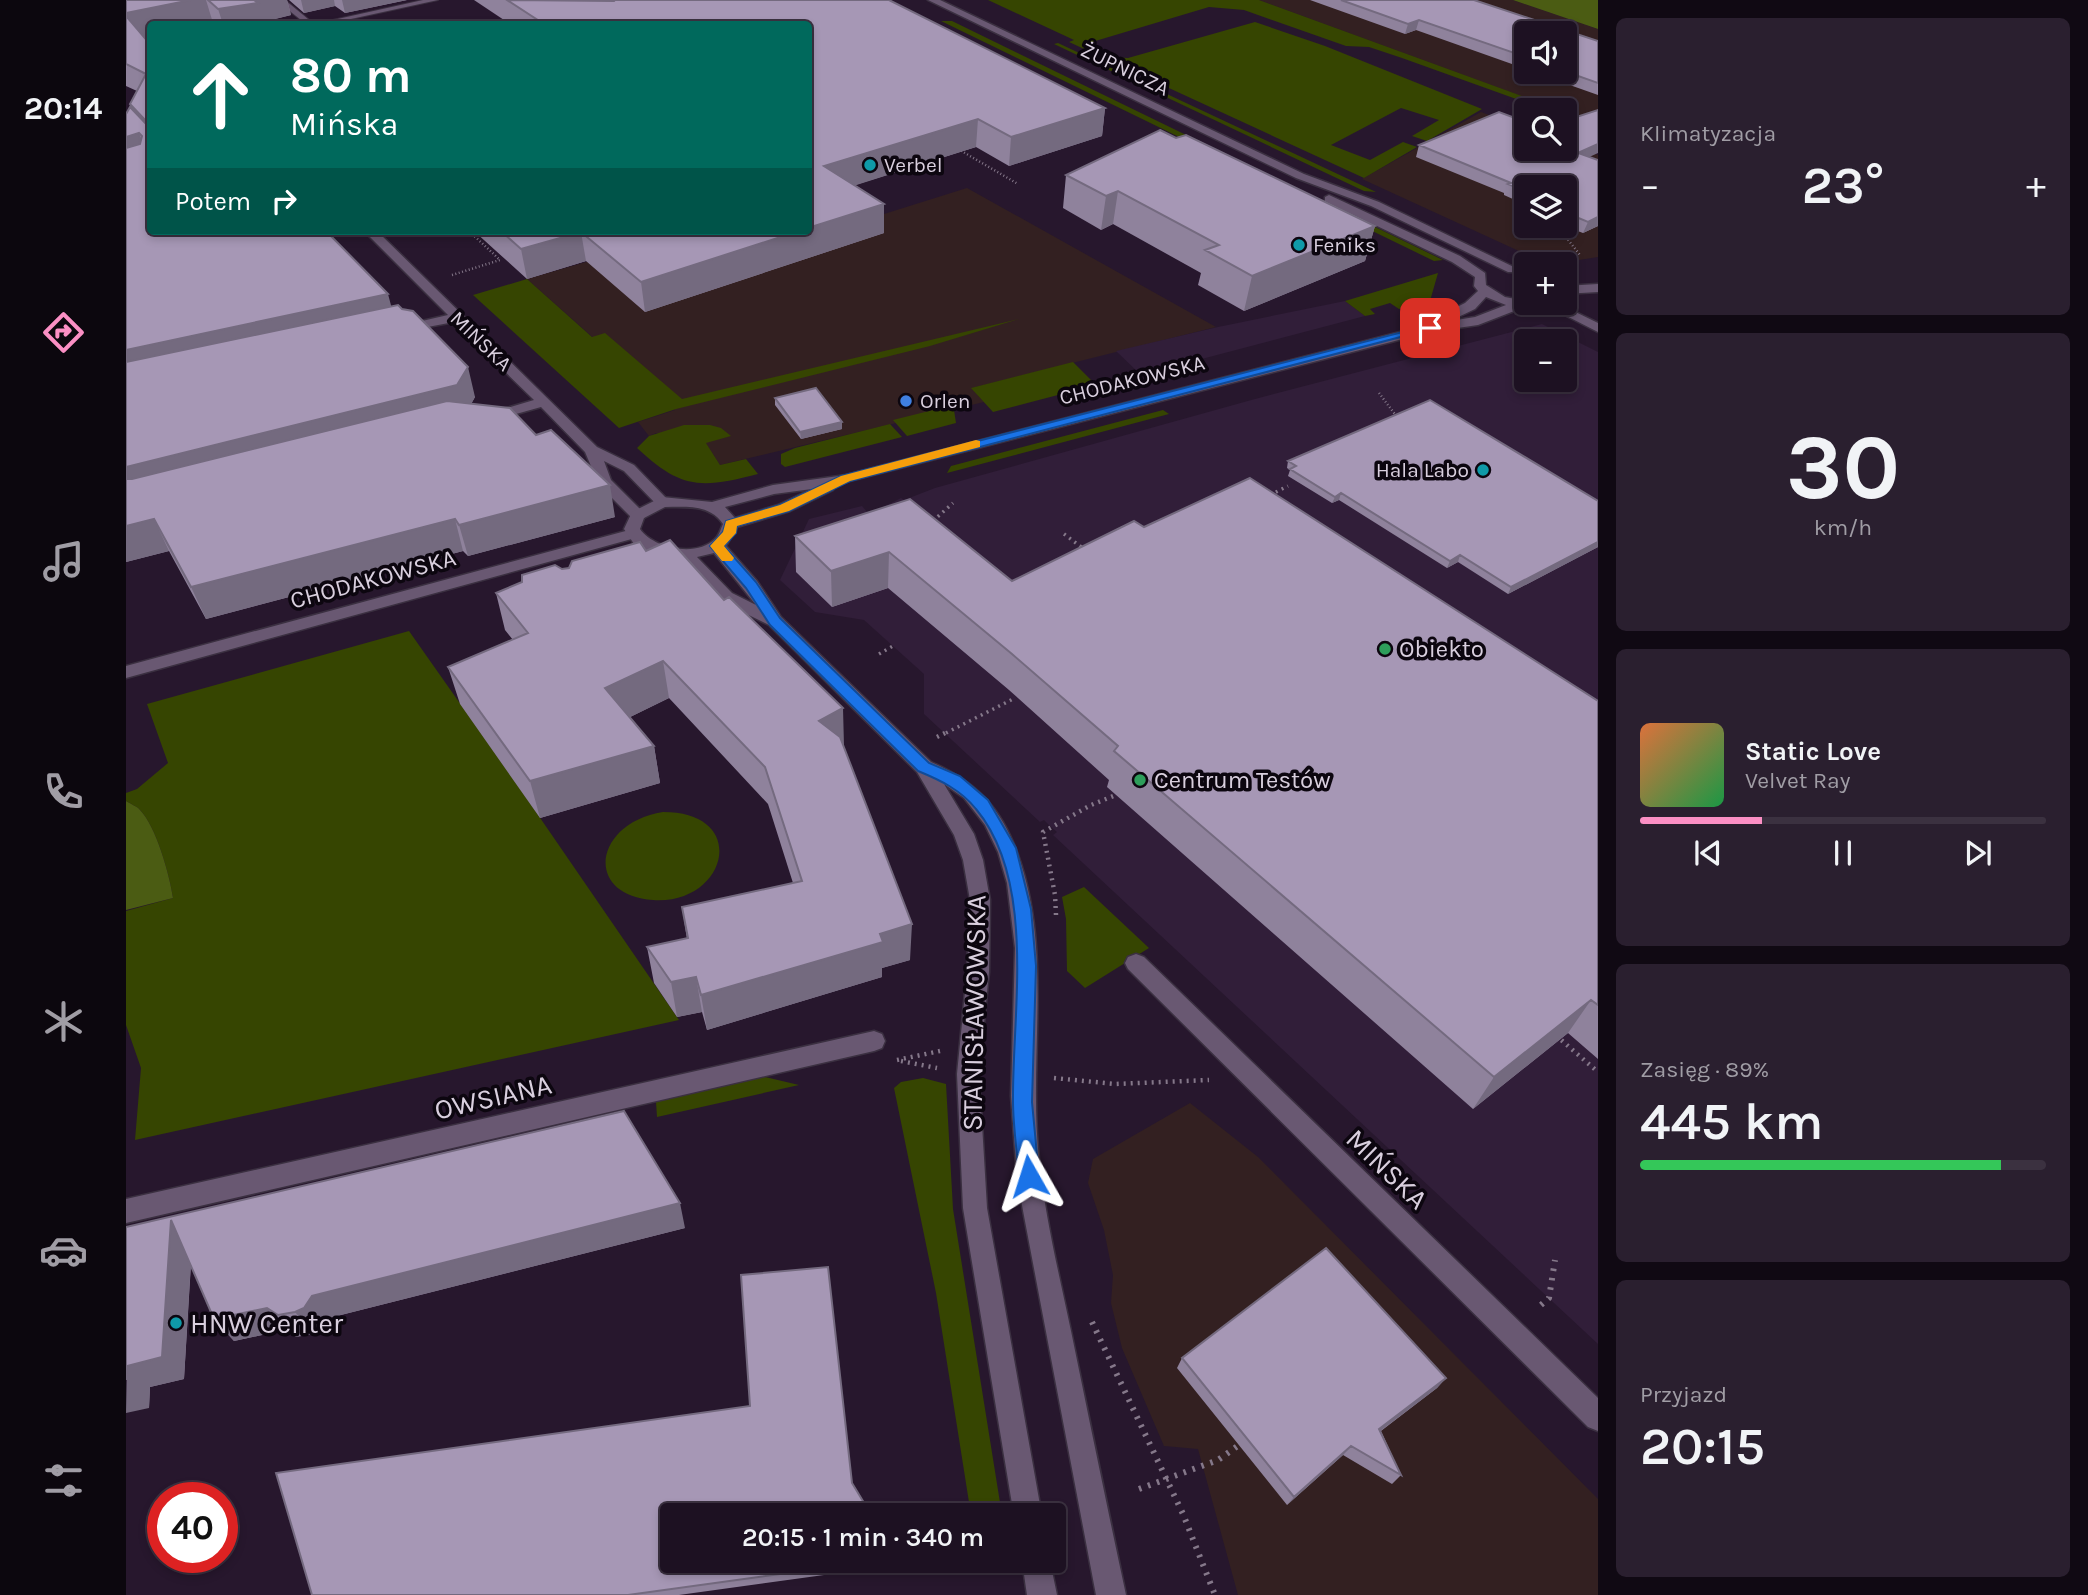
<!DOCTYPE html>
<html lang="pl">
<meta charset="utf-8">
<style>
:root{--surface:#1d1122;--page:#2a1f2f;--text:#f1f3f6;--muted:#a09da5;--line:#3b3140;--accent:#fb8fc4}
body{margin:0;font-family:Karla,sans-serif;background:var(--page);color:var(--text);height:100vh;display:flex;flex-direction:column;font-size:26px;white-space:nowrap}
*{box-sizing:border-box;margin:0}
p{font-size:23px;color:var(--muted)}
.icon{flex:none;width:38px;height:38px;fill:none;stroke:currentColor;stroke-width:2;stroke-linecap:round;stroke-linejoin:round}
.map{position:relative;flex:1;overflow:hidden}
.panel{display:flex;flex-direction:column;gap:18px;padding:18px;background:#100913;width:490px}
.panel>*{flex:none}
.guide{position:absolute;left:21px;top:21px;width:665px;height:214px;border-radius:7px;box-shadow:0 4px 10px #0003,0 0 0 2px var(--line);background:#00695c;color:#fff;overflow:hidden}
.tools{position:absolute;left:1388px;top:21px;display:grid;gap:14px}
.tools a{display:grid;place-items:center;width:63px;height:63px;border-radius:7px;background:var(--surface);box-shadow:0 4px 10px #0003,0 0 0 2px var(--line);font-size:35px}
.speed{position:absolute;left:21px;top:1482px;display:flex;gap:14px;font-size:35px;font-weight:700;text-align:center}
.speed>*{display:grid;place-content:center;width:91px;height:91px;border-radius:50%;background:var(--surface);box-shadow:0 4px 10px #0003,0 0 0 2px var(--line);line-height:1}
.speed .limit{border:10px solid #d22;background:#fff;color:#111}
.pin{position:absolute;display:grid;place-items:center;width:60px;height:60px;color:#fff;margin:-30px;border-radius:14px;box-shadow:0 4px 10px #0006}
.me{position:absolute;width:77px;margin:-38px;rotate:354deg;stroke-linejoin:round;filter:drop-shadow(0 0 5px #0008)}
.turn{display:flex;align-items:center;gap:24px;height:147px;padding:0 28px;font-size:32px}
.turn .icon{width:91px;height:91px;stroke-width:2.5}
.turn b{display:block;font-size:49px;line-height:60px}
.then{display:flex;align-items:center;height:66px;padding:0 28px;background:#0003;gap:14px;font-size:26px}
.big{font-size:52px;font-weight:600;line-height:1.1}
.panel .tile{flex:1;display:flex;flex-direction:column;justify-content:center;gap:10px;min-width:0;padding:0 24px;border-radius:10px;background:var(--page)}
.panel .dial{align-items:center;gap:0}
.dial b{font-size:91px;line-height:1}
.song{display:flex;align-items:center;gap:21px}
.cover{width:84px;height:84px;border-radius:10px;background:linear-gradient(135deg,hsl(20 70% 55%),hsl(140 70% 35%))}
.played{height:7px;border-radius:4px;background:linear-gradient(90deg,var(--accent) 30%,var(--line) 30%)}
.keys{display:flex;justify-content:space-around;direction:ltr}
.heat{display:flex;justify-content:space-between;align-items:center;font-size:38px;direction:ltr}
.charge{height:10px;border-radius:5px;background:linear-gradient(90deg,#34c759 89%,var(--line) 0)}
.trip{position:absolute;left:534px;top:1503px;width:406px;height:70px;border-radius:7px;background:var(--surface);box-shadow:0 4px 10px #0003,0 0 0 2px var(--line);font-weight:600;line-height:70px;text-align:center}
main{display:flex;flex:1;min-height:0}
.dock{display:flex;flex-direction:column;width:126px;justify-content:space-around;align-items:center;background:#0c070e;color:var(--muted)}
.dock .icon{width:49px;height:49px}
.dock .active{color:var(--accent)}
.dock b{font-size:32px;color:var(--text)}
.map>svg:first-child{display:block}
.commercial{fill:#332021;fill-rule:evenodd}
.built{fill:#311e39;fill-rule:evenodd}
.green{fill:#364501}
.forest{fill:#4b5c13}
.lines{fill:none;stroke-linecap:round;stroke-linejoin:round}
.service-casing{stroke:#3b3041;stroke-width:2}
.minor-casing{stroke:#3b3041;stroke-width:3}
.tertiary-casing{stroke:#3b3041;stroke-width:3}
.path-far3{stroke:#85788a;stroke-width:2.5;stroke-dasharray:1 2.5;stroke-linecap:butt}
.path-far2{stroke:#85788a;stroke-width:3.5;stroke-dasharray:2 4.5;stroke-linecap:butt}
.path-far1{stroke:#85788a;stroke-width:4.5;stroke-dasharray:2 5;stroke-linecap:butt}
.path{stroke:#85788a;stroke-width:6;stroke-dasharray:2.5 7;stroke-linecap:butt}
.service{fill:#695872;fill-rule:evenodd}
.minor{fill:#695872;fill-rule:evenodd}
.tertiary{fill:#695872;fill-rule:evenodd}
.wall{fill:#8f829c}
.shaded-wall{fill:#746a7f}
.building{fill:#a697b5;stroke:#746a7f;stroke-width:2}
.route{fill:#1a73e8;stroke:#114b97;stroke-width:2}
.slow{fill:#f59e0b}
.culture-dot{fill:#0f9aa8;stroke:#0c060f;stroke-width:2.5}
.shop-dot{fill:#3f7fe0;stroke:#0c060f;stroke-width:2.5}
.leisure-dot{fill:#2e9e5b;stroke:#0c060f;stroke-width:2.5}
.labels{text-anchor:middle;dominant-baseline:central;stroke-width:7;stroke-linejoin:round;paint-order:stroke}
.far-street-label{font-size:21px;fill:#d9cfde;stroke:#0c060f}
.far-poi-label{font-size:21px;fill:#d9cfde;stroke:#0c060f;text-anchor:start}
.street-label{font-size:24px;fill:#d9cfde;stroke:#0c060f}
.poi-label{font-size:24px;fill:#d9cfde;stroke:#0c060f;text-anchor:start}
.near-street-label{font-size:28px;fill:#d9cfde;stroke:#0c060f}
.near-poi-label{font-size:28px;fill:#d9cfde;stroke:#0c060f;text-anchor:start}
</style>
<main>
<nav class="dock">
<b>20:14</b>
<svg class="icon active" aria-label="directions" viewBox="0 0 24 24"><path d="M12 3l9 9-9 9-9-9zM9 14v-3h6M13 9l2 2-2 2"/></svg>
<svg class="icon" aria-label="music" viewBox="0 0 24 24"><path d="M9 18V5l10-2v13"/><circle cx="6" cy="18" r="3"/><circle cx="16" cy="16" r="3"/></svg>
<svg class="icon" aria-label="phone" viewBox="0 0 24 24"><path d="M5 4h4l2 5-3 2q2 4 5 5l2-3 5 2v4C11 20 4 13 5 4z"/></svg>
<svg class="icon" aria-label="climate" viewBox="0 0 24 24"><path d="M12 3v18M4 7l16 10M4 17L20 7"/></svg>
<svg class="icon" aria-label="car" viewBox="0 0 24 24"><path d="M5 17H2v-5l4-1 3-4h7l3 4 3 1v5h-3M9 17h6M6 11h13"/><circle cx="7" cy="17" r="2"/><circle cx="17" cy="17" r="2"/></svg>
<svg class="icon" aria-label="filters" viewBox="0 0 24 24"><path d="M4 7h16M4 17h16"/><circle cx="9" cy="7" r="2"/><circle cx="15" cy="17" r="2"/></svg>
</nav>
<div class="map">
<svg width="1472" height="1595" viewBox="0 0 1472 1595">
<rect width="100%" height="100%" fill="#27172d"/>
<!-- commercial -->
<path class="commercial" d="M1133 0H1387L1472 29V124ZM1400 33H1438V72H1400Z
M1355 112 1378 121 1400 149H1438L1439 143 1472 155V257L1453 260 1404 256 1236 179ZM1400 187H1438V226H1400Z
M841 188 1090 327 846 388 858 402 594 465 579 442 604 436 530 433 523 436 512 422 549 410 401 279 568 231H682L739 220Z
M1064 1103 1132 1157 1472 1499V1595H1112L1072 1449 1038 1446 996 1348 985 1303 987 1275 978 1230 962 1183 967 1159Z"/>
<!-- built -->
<path class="built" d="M1219 301 1239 316 1015 375 990 351 1092 327Z
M1416 324 1472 352V1344L927 835 931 832 925 827 918 820 914 822 798 714V674L738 620 689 612 654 580 683 519 736 506 743 514 775 498 778 500 809 488 1129 399ZM1400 341H1438V380H1400Z"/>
<!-- green -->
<path class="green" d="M862 0H1133L1434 110H1421L1276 58 1243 47 1220 46 1118 10 1083 7 966 42V46L984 57 1002 58 1129 22 1199 46 1356 109 1301 141 1286 136 1313 120 1275 108 1205 145 1244 160 1277 142 1291 147 1238 178 943 42 948 40Z
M815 21H826L1317 260 1308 261Z
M932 43 1250 192 1238 191 928 44Z
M1312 273 1304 301 1273 309 1264 303 1244 309 1249 314 1239 316 1219 301Z
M401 279 466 337 479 333 556 399 893 319 804 346 550 409 493 428 347 295Z
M947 362 970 385 867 412 845 388Z
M819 407 828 410 830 423 781 436 767 420Z
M1037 410 1043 414 821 473 825 466Z
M764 424 776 437 659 467 655 464V454L669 448Z
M558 425H584L595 428 605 436 580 443 594 465 620 459 632 474C574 489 555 489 511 448L523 436Z
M283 631 397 793 553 1020 9 1140 15 1068 0 1025V911L47 898C44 876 30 826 14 810 11 806 4 804 0 801V793L11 789 42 763 21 704Z
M537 812C625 812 601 905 527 900 457 895 468 823 537 812Z
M958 887 1023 948 959 988 941 971 940 919 936 897Z
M635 1076 673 1085 531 1117 530 1102 534 1098Z
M797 1078 820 1084 827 1209 876 1515H845L810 1293 768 1088 775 1082Z"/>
<!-- forest -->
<path class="forest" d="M1387 0H1472V29Z
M0 801C4 804 11 806 14 810 30 826 44 876 47 898L0 910Z"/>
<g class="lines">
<!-- service casing -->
<g class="service-casing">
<path id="service" d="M150 0H159L188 24H180Z
M297 0H312L202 24H189Z"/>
</g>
<!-- minor casing -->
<g class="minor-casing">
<path id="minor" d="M238 231H251L471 447 508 465 541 499 544 502 541 505H531L498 471 478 461 485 480 520 515 518 518H506L473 485 459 452 415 407 362 422 357 421 355 418 357 415 408 400 328 322 270 333V327L322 315Z
M1472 284V292L1438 294V286Z
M1415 303H1431L1472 323V332Z
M507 529 515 534 513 537 0 678V666Z
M1010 954 1018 957 1472 1398V1431L1462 1427 1002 969 999 963 1002 957Z
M748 1031 756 1034 759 1041 756 1048 748 1051 0 1223V1199Z"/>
</g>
<!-- tertiary casing -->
<g class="tertiary-casing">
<path id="tertiary" d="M802 0H814L1178 174 1253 202 1392 269 1390 272H1382L1245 206 1170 178Z
M1203 195 1334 256 1359 273 1360 285 1379 297 1400 301V303H1423L1417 307 1396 308 1352 325 1304 332 708 485 707 490 664 511 611 527 600 546 631 581 655 617 805 762C850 782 875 807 892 855 927 952 902 1058 913 1159 919 1217 933 1274 945 1331 963 1419 981 1507 1000 1595H970L891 1179 885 1096 889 948 881 883 872 852 859 825 838 798 818 784 848 834 857 860 864 900 863 972 853 1074 861 1208 916 1516H888L837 1208 831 1074 841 972 844 900 837 860 828 835 791 772 643 625 594 601 553 559 526 553 508 544 498 529 506 512 536 497 586 502 647 485 720 475 1309 323V318L1339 303 1352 291 1348 286 1349 277 1326 262 1199 201V197ZM1360 297 1380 305 1349 317 1324 321 1349 309ZM686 489 652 505 609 518 599 507 648 494ZM539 507C560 507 584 504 597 524 595 528 593 536 589 539 570 558 527 548 514 529L518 518ZM588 553 630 605 606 593 571 557Z
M896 1561H924L931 1595H901Z"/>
</g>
<!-- path-far3 -->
<path class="path-far3" d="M832 149 892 184
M1447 229 1440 237 1454 255
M326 275 374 260 343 231
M1253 393 1271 417"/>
<!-- path-far2 -->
<path class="path-far2" d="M1144 495 1162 486
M807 521 827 503
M938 534 958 549
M753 654 767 646
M820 733 889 698"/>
<!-- path-far1 -->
<path class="path-far1" d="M811 737 823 731
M930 915 929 895 917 832 965 805 990 795
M1433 1034 1434 1039 1472 1072
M771 1060 814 1051
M775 1061 811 1068
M928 1078 989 1084 1083 1080"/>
<!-- path -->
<path class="path" d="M1415 1305 1423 1298 1429 1260
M966 1322 1057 1514 1089 1595
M1013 1489 1092 1460 1113 1445"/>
<!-- service -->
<use href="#service" class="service"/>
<!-- minor -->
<use href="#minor" class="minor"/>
<!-- tertiary -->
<use href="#tertiary" class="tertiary"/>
</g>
<!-- wall -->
<path class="wall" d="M0 0H161L165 15 137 22 138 24H89L87 23 79 24H24V36L18 37 24 44V231L265 307 349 397 345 404 489 517 342 556 337 551 80 619 43 551 0 562V114L7 111 4 104 11 91 0 86Z
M163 0H281L219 13 209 6 178 13Z
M348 0H763L979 108 976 136 883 166 850 147 729 185 758 204V233L519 312 460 261 401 279 348 231H682V24H384Z
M1184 0H1348L1472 41V95L1407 72H1438V33H1400V69L1290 30 1279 34Z
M1050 138 1249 226 1239 261 1118 311 1072 285 1075 273 987 224 975 230 937 208 940 175Z
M1293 145 1400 149 1463 157 1472 226 1457 233 1438 226V187H1400V205L1378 195V193L1290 157Z
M649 398 716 422V429L675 439 649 405Z
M1162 461 1472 501V547L1382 594 1332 562 1321 568 1213 500 1206 503 1162 476 1164 470 1161 468Z
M784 499 886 581 1018 527 1472 701V1059L1442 1033 1347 1109 981 787 983 780 883 690 762 588 706 607 670 572 669 536Z
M520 551 598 600 717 708V746L784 960 756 968V977L581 1030 576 1012 551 1017 528 983 521 947 561 939 556 907 667 883 642 804 543 698 504 717 528 746 534 783 414 818 334 704 322 667 387 640 379 630 370 593 436 569Z
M0 1227 559 1228 203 1318 195 1330 187 1334 170 1337 159 1330 108 1341 88 1319 65 1264 58 1379 24 1387 23 1408Z
M702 1267 546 1561H771V1565L553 1595H186L624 1406Z
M1056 1358 1320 1378 1311 1388 1255 1431 1275 1475 1266 1484 1217 1455 1161 1505 1051 1368Z"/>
<!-- shaded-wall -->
<path class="shaded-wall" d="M65 0H80L87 23 79 24H24V36L8 40 0 18V13Z
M126 0H161L165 15 137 22 138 24H97L92 9Z
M175 0H208L209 6 178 13Z
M216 0H281L219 13Z
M1293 20 1290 30 1279 34 1282 24Z
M979 108 976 136 883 166 885 137Z
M852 119 850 147 699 195 698 166Z
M24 120V133L20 121Z
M13 133 23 160 0 167V137Z
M1472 144V153L1448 164 1452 153Z
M992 191 987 224 975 230 980 196Z
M758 204V233L519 312 515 282 673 231H682V228Z
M1472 217V226L1457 233 1462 222Z
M1249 226 1239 261 1118 311 1126 276Z
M455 232 460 261 401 279 395 249Z
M262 294 270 324 0 383V350Z
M342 367 349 397 339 415 0 496V467Z
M716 422V429L675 439 674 432Z
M484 485 489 517 342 556 333 525Z
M1215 493 1213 500 1206 503 1209 497Z
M28 519 43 551 0 562V526Z
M329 519 337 551 80 619 65 587Z
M1472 542V547L1382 594 1385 587Z
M763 552 762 588 706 607 705 571Z
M1334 555 1332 562 1321 568 1324 561Z
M537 661 543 698 486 726 479 688Z
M717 708 718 746 695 758 693 721Z
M528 746 534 783 414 818 404 781Z
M786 924 784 960 756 968V977L581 1030 575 995 754 934Z
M570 977 576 1012 551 1017 545 982Z
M1465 1000 1442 1033 1347 1109 1368 1077Z
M554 1203 559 1228 203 1318 195 1330 187 1334 169 1312 186 1296Z
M45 1220 66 1244 58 1379 24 1387 23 1408 0 1413 1 1366Z
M141 1308 159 1330 108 1341 88 1319Z
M1320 1378 1311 1388 1245 1438 1253 1429Z
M1225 1446 1217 1455 1161 1505 1168 1497Z"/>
<!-- building -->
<path class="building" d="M0 0H65L0 13Z
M82 0H128L132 3 92 9Z
M381 0 488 1 489 0H763L979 108 885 137 852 119 698 166 758 204 682 228V24H418Z
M1215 0H1348L1472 41V83L1438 71V33H1400V57L1293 20 1282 24Z
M0 16 24 44V120L20 121 4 104 20 74 0 64Z
M4 107 24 128V231H200L262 294 0 350V148L14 144 16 136 13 133 0 137V114Z
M1472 110V144L1452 153 1472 160V217L1462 222 1438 212V187H1400V191L1382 184 1385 183 1293 145 1373 112 1400 122V149H1438V121Z
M1034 130 1050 138 1060 135 1249 226 1126 276 1079 250 1093 245 992 191 980 196 940 175Z
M375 231H673L515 282 455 232 395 249Z
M272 305 276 309 287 311 342 367 331 385 0 467V362Z
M690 388 716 422 674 432 649 398Z
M1304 400 1472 501V542L1385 587 1334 555 1324 561 1215 493 1209 497 1164 469 1170 466 1162 461Z
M321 401 384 408 410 435 425 430 484 485 333 525 329 519 65 587 28 519 0 526V479H6Z
M1124 478 1472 701V1005L1465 1000 1368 1077 988 751 992 746 886 654 763 552 705 571 669 536 784 499 886 581 1008 521 1018 527Z
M544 540 598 600 603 597 717 708 693 721 714 737 786 924 754 934 757 942 575 995 570 977 545 982 521 947 562 938 556 907 676 881 639 767 537 661 479 688 528 746 404 781 322 667 402 633 370 593 396 582V575L429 565 436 569 443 568 446 561 514 542 520 551Z
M498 1111 554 1203 186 1296 178 1308 169 1312 152 1315 141 1308 88 1319 45 1220 36 1357 1 1366 0 1380V1227Z
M1200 1248 1320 1378 1253 1429 1275 1475 1225 1446 1168 1497 1056 1358Z
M702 1267 726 1483 746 1516H546V1561H749L502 1595H186L150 1473 624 1406 615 1275Z"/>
<!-- route -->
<path class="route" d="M1300 326 1309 328 724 481 663 511 611 526 610 533 598 546 630 582 654 618 803 763 834 776 862 800 890 848 905 909 910 966 906 1102 913 1176 910 1183 903 1185 896 1183 893 1176C891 1151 887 1126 887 1101 886 1014 911 882 850 809 835 790 814 780 792 771L644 625 620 588 584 546 597 532 600 521 654 505 715 476Z"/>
<!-- slow -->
<path class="slow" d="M850 440 854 441V447L724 481 663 511 611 526 610 533 598 546 608 558 606 561H596L584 546 597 532 600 521 654 505 715 476Z"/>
<!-- markers -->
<g class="culture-dot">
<circle cx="744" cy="165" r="7"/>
<circle cx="1173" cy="245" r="7"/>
<circle cx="1357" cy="470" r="7"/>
<circle cx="50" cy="1323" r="7"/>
</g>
<circle class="shop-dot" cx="780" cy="401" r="7"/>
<g class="leisure-dot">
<circle cx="1259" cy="649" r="7"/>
<circle cx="1014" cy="780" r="7"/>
</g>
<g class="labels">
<!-- far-street labels -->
<g class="far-street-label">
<text transform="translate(999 69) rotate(26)">ŻUPNICZA</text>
<text transform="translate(355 341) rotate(44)">MIŃSKA</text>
<text transform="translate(1006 380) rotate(-14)">CHODAKOWSKA</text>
</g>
<!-- far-poi labels -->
<g class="far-poi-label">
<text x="758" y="165">Verbel</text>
<text x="1187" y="245">Feniks</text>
<text x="794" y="401">Orlen</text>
<text x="1343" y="470" text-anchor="end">Hala Labo</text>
</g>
<!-- street labels -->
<g class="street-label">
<text transform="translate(247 579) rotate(-15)">CHODAKOWSKA</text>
</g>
<!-- poi labels -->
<g class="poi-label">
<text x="1273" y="649">Obiekto</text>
<text x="1028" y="780">Centrum Testów</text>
</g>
<!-- near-street labels -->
<g class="near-street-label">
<text transform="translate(848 1013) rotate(-89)">STANISŁAWOWSKA</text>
<text transform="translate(367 1097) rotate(-13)">OWSIANA</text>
<text transform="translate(1261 1169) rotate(44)">MIŃSKA</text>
</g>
<!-- near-poi labels -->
<g class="near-poi-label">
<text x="64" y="1323">HNW Center</text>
</g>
</g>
</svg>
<div class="tools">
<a><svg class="icon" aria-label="sound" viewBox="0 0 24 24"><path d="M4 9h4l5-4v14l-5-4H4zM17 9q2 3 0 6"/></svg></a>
<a><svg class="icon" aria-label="search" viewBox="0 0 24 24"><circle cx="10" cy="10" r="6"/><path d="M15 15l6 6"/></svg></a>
<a><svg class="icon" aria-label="layers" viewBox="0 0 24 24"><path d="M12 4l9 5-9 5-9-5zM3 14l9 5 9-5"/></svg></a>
<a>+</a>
<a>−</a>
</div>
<div class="speed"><div class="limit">40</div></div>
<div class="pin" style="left:1304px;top:328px;background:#d93025"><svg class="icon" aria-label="arrive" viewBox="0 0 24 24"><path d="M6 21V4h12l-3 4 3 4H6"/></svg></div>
<svg class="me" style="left:903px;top:1176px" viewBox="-20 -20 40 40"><path d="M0-17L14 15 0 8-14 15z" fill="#1a73e8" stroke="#fff" stroke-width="4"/></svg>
<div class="trip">20:15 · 1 min · 340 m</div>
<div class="guide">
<div class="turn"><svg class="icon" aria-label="ahead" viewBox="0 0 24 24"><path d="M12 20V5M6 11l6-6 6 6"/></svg><div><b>80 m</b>Mińska</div></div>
<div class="then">Potem<svg class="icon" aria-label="right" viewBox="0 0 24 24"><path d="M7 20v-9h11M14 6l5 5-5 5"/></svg></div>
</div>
</div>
<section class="panel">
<div class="tile"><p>Klimatyzacja</p>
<div class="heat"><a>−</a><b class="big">23°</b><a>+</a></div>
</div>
<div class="tile dial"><b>30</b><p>km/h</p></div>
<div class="tile">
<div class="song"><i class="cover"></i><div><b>Static Love</b><p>Velvet Ray</p></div></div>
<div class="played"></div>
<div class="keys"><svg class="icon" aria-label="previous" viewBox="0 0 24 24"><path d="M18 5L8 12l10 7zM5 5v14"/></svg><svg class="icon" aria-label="pause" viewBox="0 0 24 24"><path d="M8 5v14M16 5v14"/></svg><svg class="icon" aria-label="next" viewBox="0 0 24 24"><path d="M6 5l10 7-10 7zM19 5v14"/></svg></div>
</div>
<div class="tile"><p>Zasięg · 89%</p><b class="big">445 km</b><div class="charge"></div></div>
<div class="tile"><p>Przyjazd</p><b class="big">20:15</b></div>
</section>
</main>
